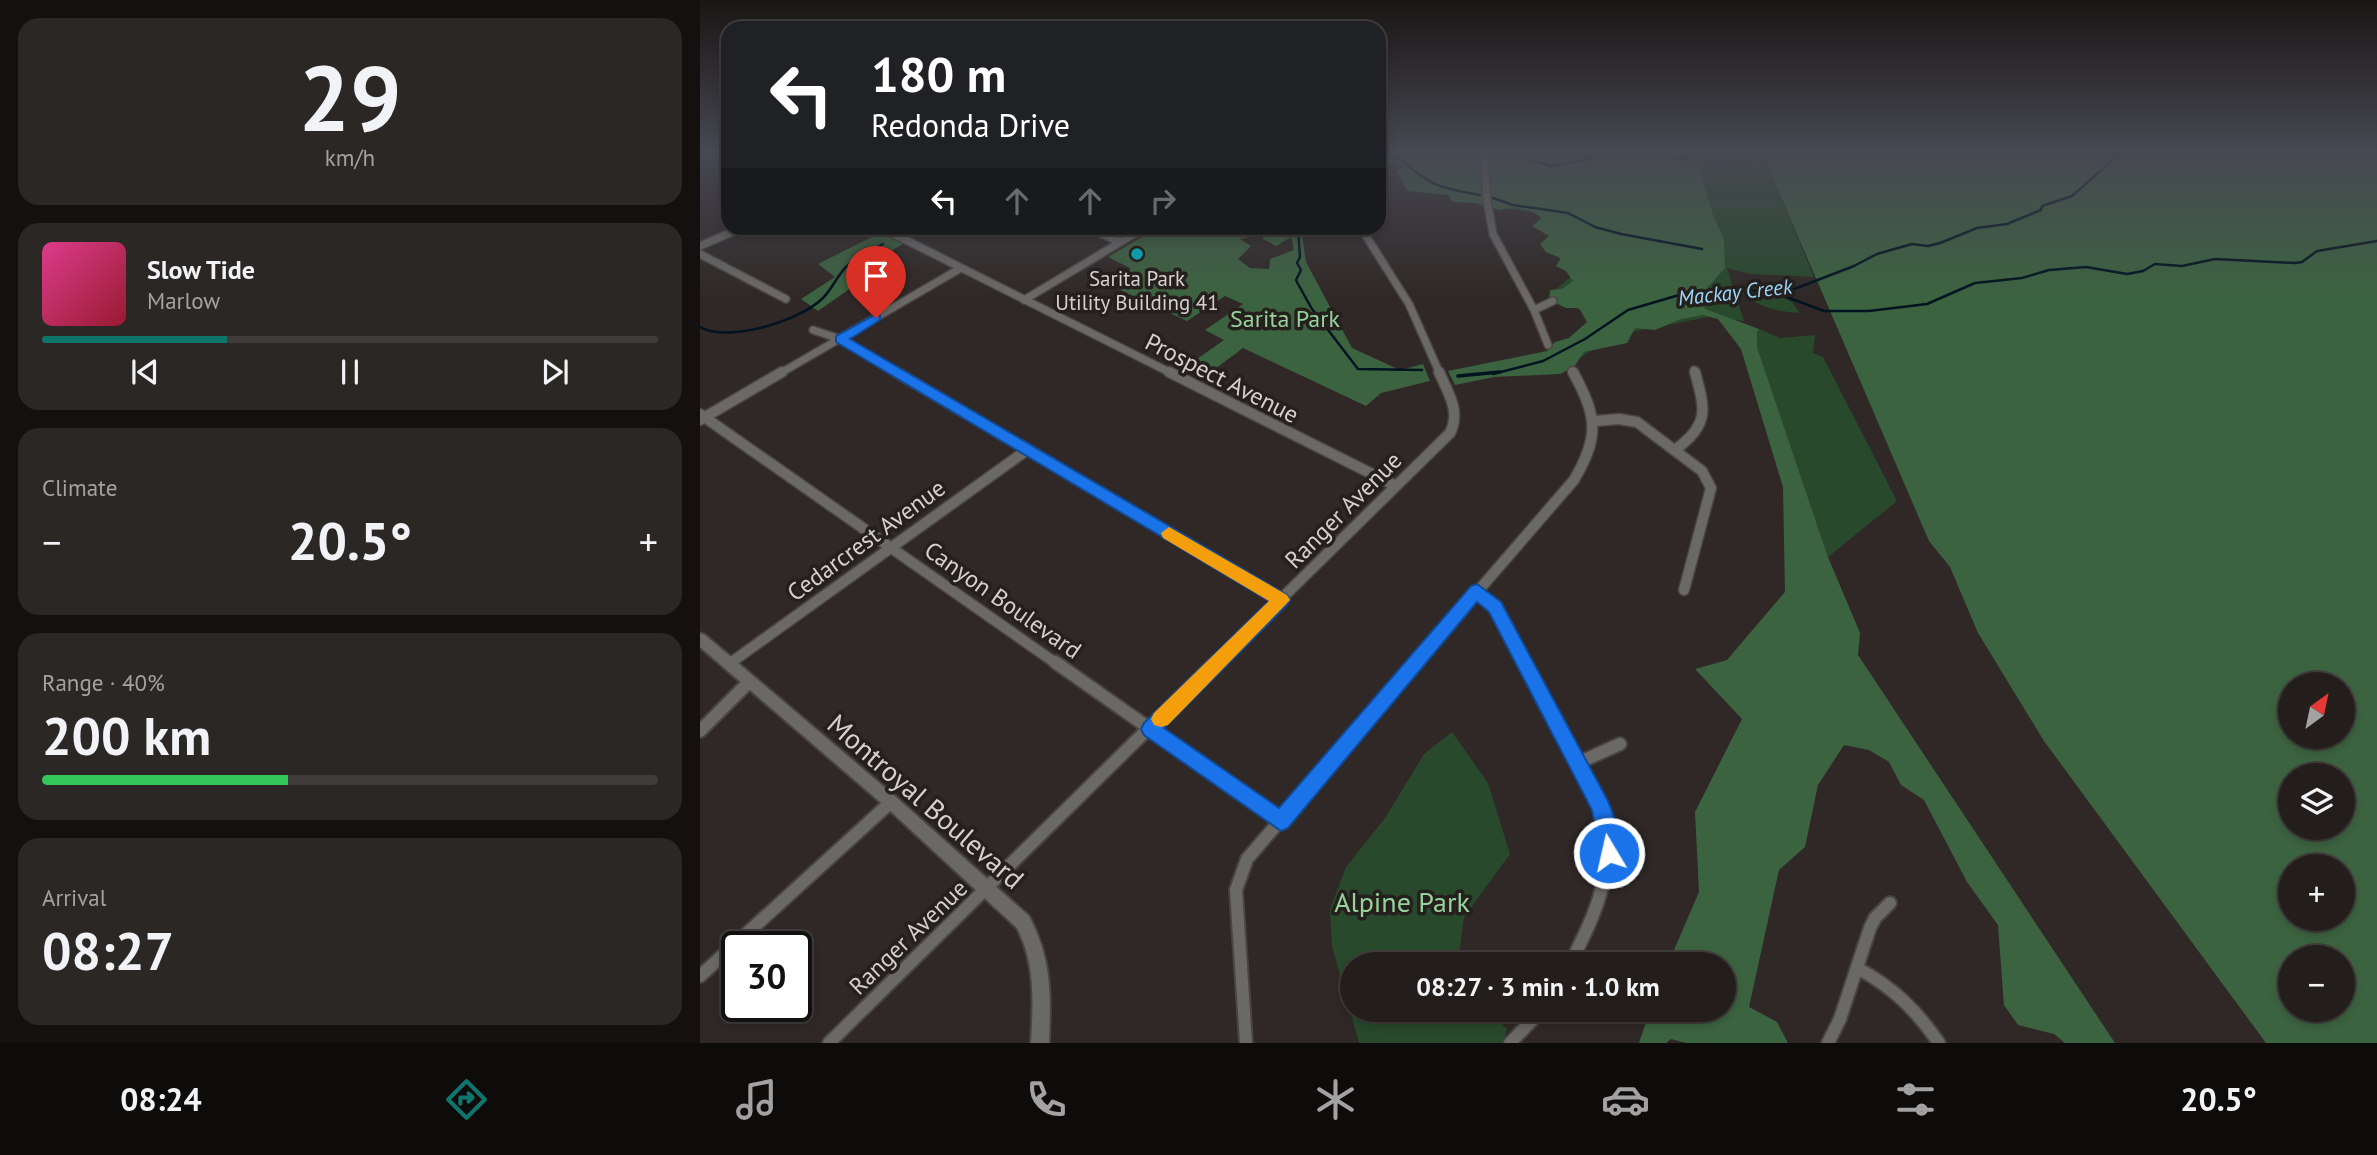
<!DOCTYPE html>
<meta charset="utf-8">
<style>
:root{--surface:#231e1c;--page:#2b2725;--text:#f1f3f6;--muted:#a3a2a3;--line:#403c3b;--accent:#0f766e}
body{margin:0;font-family:"PT Sans",sans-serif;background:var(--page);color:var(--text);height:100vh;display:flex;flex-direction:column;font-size:26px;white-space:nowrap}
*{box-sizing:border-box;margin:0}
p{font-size:23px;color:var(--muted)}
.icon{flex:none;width:38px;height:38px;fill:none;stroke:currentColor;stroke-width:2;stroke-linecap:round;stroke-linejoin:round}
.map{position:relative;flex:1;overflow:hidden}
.panel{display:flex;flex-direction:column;gap:18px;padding:18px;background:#13100f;width:700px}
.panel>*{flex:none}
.guide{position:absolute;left:21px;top:21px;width:665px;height:214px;border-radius:21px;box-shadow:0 4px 10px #0003,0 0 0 2px var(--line);background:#202124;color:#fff;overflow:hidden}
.needle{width:46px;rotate:33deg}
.buttons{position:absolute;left:1578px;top:672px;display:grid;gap:14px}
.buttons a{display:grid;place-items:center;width:77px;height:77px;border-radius:50%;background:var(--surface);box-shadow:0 4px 10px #0003,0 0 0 2px var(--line);font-size:35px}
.speed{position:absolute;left:21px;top:931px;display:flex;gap:14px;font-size:35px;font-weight:700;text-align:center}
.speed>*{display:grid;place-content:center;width:91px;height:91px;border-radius:50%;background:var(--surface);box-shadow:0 4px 10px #0003,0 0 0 2px var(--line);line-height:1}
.speed .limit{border:4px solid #111;border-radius:10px;background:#fff;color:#111}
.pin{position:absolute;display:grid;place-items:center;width:60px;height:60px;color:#fff;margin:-72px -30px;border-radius:50% 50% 50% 0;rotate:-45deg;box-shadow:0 0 7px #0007}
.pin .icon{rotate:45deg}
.me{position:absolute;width:77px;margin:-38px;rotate:351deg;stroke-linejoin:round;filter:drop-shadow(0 0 5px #0008)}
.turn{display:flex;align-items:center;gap:24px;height:147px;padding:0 35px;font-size:32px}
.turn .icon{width:91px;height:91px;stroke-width:2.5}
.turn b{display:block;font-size:49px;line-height:60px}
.lanes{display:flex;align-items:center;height:66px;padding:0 35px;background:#0003;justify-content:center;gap:35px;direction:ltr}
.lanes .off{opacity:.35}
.big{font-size:52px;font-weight:700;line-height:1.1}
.panel .widget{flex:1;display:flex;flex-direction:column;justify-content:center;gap:10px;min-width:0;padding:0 24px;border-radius:21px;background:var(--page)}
.panel .dial{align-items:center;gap:0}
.dial b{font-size:91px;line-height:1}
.song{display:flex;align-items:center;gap:21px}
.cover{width:84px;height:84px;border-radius:10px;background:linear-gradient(135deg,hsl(330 70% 55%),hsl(350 70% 35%))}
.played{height:7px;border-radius:4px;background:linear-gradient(90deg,var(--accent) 30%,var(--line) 30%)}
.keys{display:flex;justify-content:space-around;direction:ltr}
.heat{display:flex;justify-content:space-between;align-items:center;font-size:38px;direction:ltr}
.charge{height:10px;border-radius:5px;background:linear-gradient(90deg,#34c759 40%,var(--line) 0)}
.trip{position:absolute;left:640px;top:952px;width:396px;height:70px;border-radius:35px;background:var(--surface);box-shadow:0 4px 10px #0003,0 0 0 2px var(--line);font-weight:700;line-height:70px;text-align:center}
.menu{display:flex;height:112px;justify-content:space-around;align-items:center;background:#0e0c0b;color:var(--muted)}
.menu .icon{width:49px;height:49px}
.menu .on{color:var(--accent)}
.menu b{font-size:32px;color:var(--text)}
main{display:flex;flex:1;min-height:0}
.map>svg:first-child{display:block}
.green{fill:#28492c}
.forest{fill:#3c6340;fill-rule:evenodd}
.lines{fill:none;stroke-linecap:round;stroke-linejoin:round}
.stream-far1{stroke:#001320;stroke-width:2.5}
.stream{stroke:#001320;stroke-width:3.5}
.minor-far2-casing{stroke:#494341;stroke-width:10}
.minor-far1-casing{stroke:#494341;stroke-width:13}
.minor-casing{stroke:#494341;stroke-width:16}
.tertiary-casing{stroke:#494341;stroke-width:4}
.minor-far2{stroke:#6a6966;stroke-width:7}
.minor-far1{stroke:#6a6966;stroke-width:10}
.minor{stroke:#6a6966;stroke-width:12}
.tertiary{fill:#6a6966;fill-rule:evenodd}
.route{fill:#1a73e8;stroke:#114b97;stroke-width:2}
.slow{fill:#f59e0b}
.culture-dot{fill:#0f9aa8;stroke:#251f1d;stroke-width:2.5}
.labels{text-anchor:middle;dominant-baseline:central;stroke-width:7;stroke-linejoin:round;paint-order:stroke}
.far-poi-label{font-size:21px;fill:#d4d0ce;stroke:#251f1d}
.far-water-label{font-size:21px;font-style:italic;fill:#99d8fc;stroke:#251f1d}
.park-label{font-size:24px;fill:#95d39b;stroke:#251f1d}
.street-label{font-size:24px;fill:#d4d0ce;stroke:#251f1d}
.near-street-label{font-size:28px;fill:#d4d0ce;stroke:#251f1d}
.near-park-label{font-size:28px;fill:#95d39b;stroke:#251f1d}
</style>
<main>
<section class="panel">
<div class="widget dial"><b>29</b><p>km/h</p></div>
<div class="widget">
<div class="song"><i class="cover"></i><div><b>Slow Tide</b><p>Marlow</p></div></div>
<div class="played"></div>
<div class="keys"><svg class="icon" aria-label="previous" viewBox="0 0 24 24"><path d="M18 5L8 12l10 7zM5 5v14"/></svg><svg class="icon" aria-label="pause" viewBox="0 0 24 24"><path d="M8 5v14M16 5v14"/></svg><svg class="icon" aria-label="next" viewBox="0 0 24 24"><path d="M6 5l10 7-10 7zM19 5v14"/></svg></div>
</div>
<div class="widget"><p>Climate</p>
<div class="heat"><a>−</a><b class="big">20.5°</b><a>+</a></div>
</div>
<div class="widget"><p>Range · 40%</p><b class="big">200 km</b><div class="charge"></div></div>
<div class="widget"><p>Arrival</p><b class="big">08:27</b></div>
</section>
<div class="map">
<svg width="1677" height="1043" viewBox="0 0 1677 1043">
<rect width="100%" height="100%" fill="#2f2826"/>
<!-- green -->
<path class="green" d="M970 151 1014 165 1066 162 1114 277 1050 274 1027 268 1044 321 1008 317 916 335 878 359 902 322 850 294 873 275 856 254 838 213 796 207Z
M1050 282 1092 302 1100 313C1078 312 1059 307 1041 293L1040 289Z
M1059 329 1080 338 1115 335 1113 353 1123 357 1197 501 1128 557 1057 347V331Z
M752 732 788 783 810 854 764 917 758 964H653V1010H788L807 1029 803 1043H659L632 946 630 909 646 867 685 818 724 754Z"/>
<!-- forest -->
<path class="forest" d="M693 151H976L998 165 1013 215 1024 240 1025 268 1000 296 1005 309 1059 329 1057 332V347L1128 557 1160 633 1158 655 1415 1043H1365L1354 1034 1318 1025 1304 1005 1298 925 1267 882 1224 800 1201 785 1189 762 1169 750 1144 745 1118 785 1105 847 1079 870 1049 1007 1077 1022 1088 1043H986L971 1039 966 1043H939L950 1010H1024V964H968L999 892 995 812 1042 719 995 669 1027 660 1085 592 1083 487 1041 349 1018 319 1003 315 981 319 955 330 935 328 927 343 884 352 874 367 860 374 794 377 755 385 748 371 847 351 855 342 869 338 887 322 879 308H866L849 300 850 290 862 289 873 281 866 271 856 266 861 258 846 252 840 244 849 236 832 226 842 218 831 211 813 207 800 210 776 203 752 202 748 195 707 191 697 172 703 165 679 164V154Z
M1065 151H1677V1043H1566L1344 741 1278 633 1250 567 1229 541 1066 162ZM1643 684V737H1591V684ZM1643 775V828H1591V775ZM1643 866V919H1591V866ZM1643 957V1010H1591V957Z
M457 228H499V233L601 228 606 262 652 348 700 370 723 364 730 381 681 393 666 406 543 348 504 377 484 368 524 340 505 330 543 304 525 296 487 321 416 288 430 268 408 257ZM563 234V239L576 246 591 237 594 250 570 259 569 269 550 268 538 259 551 246 540 239Z
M180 233 203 244 169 263 148 290 118 311 101 299 135 277 118 264Z"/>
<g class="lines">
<!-- stream-far1 -->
<path class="stream-far1" d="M802 151 851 166 927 152 986 160 998 151
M679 157 699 158 734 151
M699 158C730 186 740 188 780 195
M793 198 813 205 868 213 895 227 921 234 1002 249
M598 228 600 257 597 263 601 270 596 280 598 284 612 309 658 369 722 370
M211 230 215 228
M1079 294 1124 311H1169L1227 304 1275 283 1322 278 1349 270 1386 267 1427 274 1443 271 1455 264 1482 266 1515 259 1595 263 1602 262 1617 251 1677 241
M0 327C29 343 100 321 123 298 132 289 137 276 146 267 155 257 171 251 183 244
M793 374 843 361 885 339 928 310 986 293 1019 290 1089 291 1154 266 1177 254 1212 244 1228 246 1240 243 1277 228 1307 224 1341 210 1342 206 1372 196 1423 151"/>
<!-- stream -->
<path class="stream" d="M758 376 800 372"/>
<!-- minor-far2 casing -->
<g class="minor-far2-casing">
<path id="minor-far2" d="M784 151 787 200 793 234 834 310 848 345
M182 228 473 374
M388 228 420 242
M661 228 709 304 740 374
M0 246 41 228
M0 254 86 299
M324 300 444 228
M834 310 853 301
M113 330 140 339 199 374
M994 370 995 374
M79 374 261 268"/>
</g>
<!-- minor-far1 casing -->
<g class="minor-far1-casing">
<path id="minor-far1" d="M196 372 581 600
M469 372 696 486
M0 414 357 664
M0 420 82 372
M895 421 919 419 937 422 1002 471 1011 488 984 590
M976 449C1010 424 1005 409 995 372
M777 591 795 607 825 664
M29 664 327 450
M515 664 750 433C761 411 748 393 739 372
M715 664 874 480C900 436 897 416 873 372"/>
</g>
<!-- minor casing -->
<g class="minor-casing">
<path id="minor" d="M355 662 581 821
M824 662 901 808C916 870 898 909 870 964
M29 664 31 662
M0 731 49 682
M878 763 920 744
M1157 968C1193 987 1216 1010 1239 1043
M0 976 191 802
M129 1043 516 662
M546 1043 536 890 547 859 717 662
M810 1043 842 1010
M1128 1043 1140 1019 1170 928 1175 918 1190 903"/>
</g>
<!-- tertiary casing -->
<g class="tertiary-casing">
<path id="tertiary" d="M0 633 5 635 196 797 329 916C352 960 351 995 349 1043H331C333 1003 336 965 317 928L186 807 0 647Z"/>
</g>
<!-- minor-far2 -->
<use href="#minor-far2" class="minor-far2"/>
<!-- minor-far1 -->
<use href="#minor-far1" class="minor-far1"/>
<!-- minor -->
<use href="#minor" class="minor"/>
<!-- tertiary -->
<use href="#tertiary" class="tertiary"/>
</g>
<!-- sky -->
<linearGradient id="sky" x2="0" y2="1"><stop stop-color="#1a1615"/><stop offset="0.51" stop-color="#474852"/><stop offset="1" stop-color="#474852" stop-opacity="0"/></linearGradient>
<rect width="1677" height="297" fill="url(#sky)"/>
<!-- route -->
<path class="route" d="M176 314 180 315V320L150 339 587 595 590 600 587 605 464 728 579 808 771 586 777 584 801 602 908 801C915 818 924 842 917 860L909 863 902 860 892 810 789 612 777 602 588 828 581 831 444 735 441 729 444 723 569 601 136 342V336Z"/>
<!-- slow -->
<path class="slow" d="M469 527 587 595 590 600 468 725 461 727 454 725 451 719 454 713 569 601 463 538 461 533Z"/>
<!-- markers -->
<circle class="culture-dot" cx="437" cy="254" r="7"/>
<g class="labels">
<!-- far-poi labels -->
<g class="far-poi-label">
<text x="437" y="278">Sarita Park<tspan x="437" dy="24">Utility Building 41</tspan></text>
</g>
<!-- far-water labels -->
<g class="far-water-label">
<text transform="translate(1035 292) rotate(-6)">Mackay Creek</text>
</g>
<!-- park labels -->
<g class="park-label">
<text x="585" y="318">Sarita Park</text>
</g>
<!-- street labels -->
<g class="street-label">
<text transform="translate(522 378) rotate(27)">Prospect Avenue</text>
<text transform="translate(643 510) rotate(-45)">Ranger Avenue</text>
<text transform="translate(166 540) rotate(-36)">Cedarcrest Avenue</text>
<text transform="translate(303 600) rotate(35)">Canyon Boulevard</text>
<text transform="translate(208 937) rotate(-44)">Ranger Avenue</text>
</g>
<!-- near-street labels -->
<g class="near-street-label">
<text transform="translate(226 801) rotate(41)">Montroyal Boulevard</text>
</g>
<!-- near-park labels -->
<g class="near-park-label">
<text x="702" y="901">Alpine Park</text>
</g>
</g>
</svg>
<div class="buttons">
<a><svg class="needle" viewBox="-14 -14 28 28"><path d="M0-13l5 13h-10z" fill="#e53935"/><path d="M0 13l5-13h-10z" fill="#a3a2a3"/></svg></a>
<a><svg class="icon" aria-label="layers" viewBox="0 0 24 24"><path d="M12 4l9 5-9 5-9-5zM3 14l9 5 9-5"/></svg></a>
<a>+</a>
<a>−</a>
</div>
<div class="speed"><div class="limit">30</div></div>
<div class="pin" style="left:176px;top:318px;background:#d93025"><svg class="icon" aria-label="arrive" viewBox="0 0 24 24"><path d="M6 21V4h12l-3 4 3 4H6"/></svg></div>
<svg class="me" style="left:909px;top:853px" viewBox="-20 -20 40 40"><circle r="17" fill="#1a73e8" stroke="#fff" stroke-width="3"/><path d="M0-11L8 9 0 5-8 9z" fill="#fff"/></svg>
<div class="trip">08:27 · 3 min · 1.0 km</div>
<div class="guide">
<div class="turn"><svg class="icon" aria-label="left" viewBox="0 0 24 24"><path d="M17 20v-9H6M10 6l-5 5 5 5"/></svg><div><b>180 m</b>Redonda Drive</div></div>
<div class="lanes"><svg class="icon" aria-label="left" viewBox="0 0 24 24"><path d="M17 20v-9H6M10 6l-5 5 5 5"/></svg><svg class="icon off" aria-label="ahead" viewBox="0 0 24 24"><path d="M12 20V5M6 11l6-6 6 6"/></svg><svg class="icon off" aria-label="ahead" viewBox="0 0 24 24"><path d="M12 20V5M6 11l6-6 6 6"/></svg><svg class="icon off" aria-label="right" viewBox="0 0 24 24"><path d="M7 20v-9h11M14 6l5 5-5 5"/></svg></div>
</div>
</div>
</main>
<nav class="menu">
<b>08:24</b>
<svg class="icon on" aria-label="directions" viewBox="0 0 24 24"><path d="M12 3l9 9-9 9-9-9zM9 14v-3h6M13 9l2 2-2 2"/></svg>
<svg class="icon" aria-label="music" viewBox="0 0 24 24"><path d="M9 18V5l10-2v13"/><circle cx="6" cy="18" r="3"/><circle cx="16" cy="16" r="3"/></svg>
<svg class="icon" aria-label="phone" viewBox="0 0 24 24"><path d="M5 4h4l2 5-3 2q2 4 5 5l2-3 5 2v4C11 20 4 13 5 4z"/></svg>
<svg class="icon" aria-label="climate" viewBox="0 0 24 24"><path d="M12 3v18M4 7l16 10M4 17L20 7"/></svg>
<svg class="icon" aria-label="car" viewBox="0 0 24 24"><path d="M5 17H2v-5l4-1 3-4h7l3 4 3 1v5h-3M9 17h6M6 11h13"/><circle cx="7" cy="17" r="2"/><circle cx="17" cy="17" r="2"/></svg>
<svg class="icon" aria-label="filters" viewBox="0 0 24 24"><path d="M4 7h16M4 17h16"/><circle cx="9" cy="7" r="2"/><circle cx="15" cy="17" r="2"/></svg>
<b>20.5°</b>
</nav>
